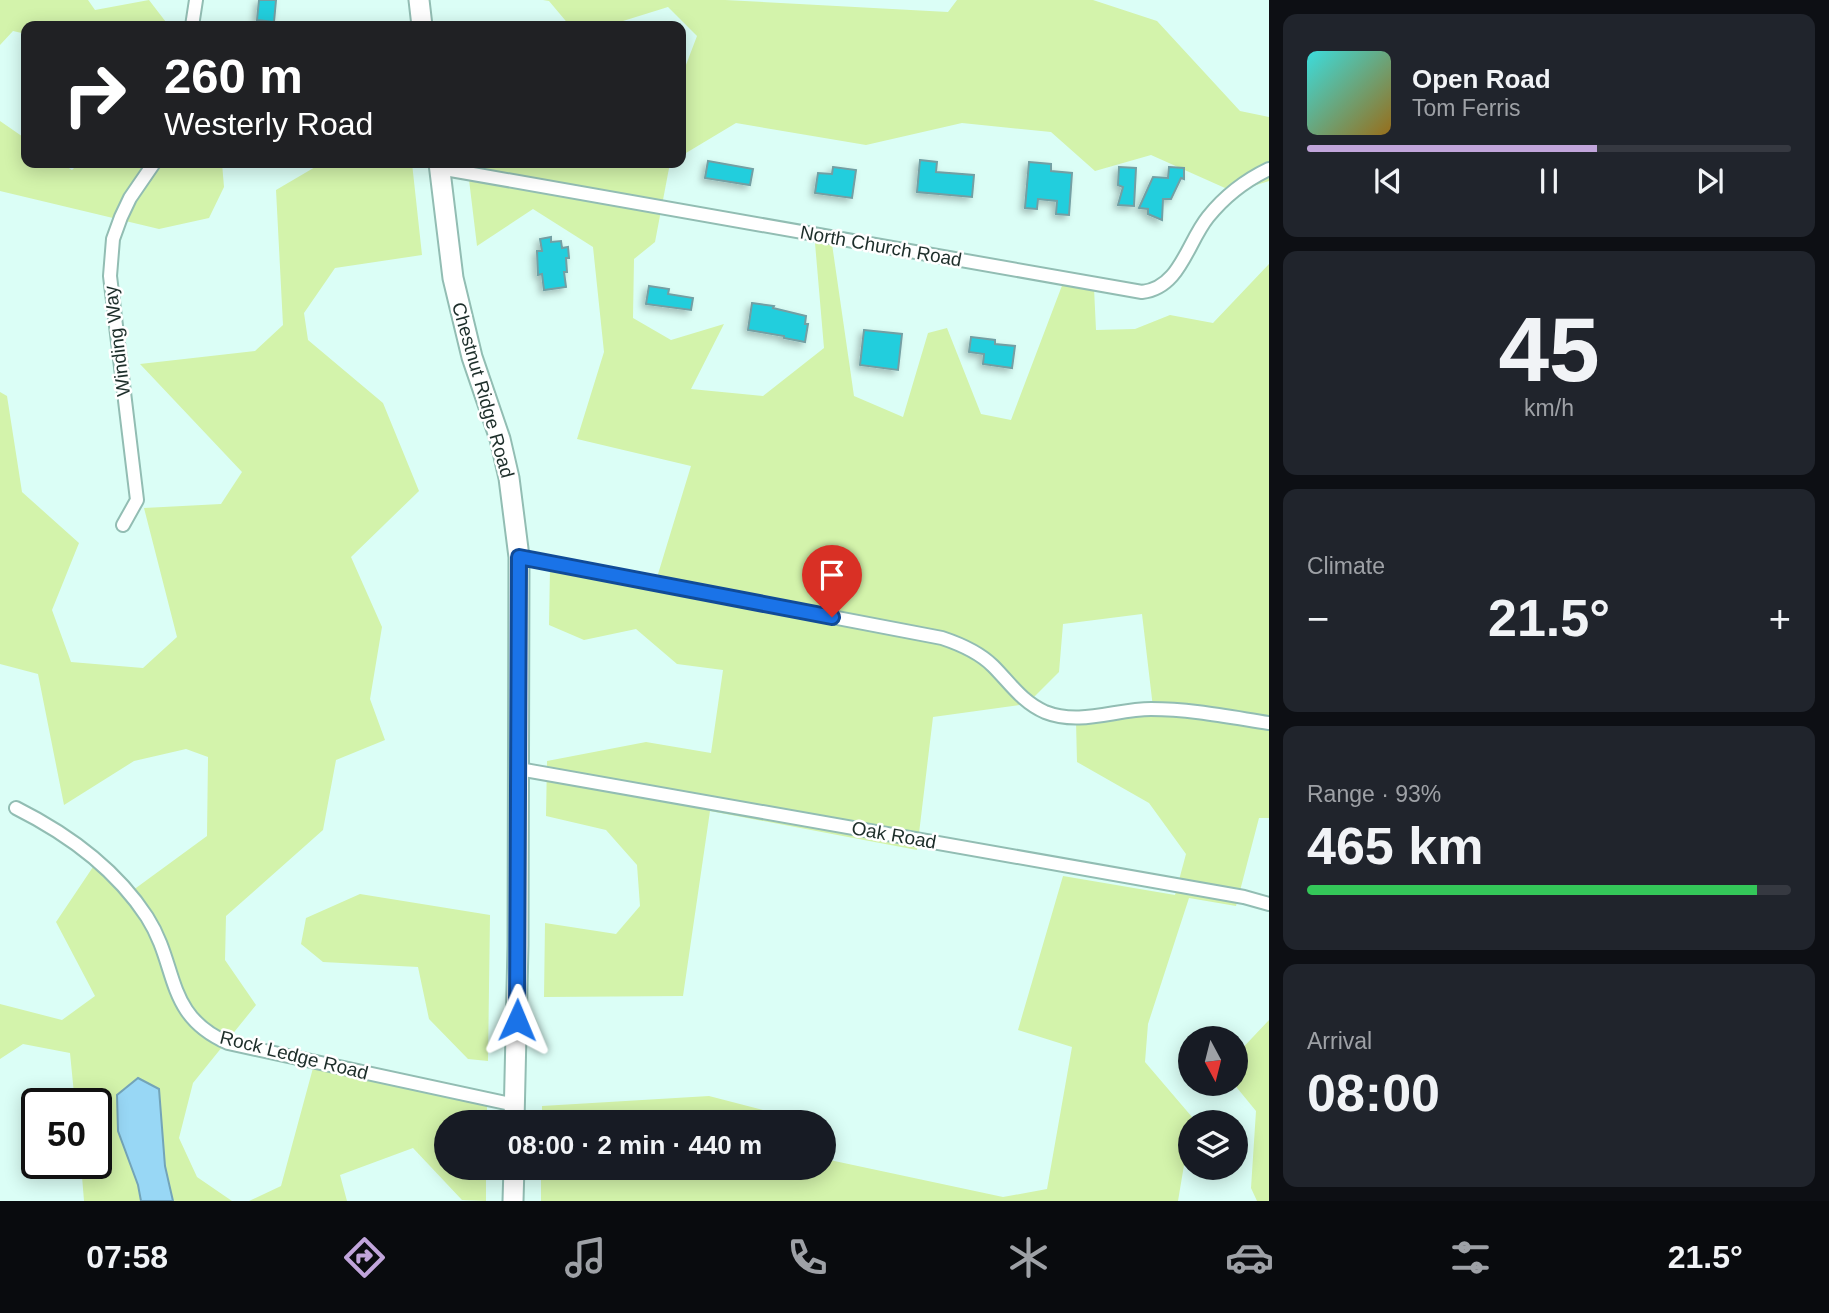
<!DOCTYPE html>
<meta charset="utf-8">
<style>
:root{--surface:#171b24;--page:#20242c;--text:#f1f3f6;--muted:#9ea1a6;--line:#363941;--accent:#c1a5db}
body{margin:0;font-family:Arial,sans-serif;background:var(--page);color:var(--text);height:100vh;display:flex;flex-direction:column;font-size:26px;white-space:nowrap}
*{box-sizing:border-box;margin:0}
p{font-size:23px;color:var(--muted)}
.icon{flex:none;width:38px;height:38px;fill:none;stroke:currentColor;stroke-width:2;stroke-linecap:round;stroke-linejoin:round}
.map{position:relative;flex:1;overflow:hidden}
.sheet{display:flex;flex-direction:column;gap:14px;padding:14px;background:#0d0f14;width:560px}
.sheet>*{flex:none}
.guide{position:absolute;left:21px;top:21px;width:665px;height:147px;border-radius:14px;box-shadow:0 4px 18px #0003;background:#202124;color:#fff;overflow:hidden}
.needle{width:46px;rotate:173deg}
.controls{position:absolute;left:1178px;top:1026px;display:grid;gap:14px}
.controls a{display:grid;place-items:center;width:70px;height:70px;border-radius:50%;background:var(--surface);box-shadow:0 4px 18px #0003;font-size:35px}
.speed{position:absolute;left:21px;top:1088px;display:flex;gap:14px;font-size:35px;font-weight:700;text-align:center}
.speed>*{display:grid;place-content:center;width:91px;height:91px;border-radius:50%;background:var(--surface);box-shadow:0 4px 18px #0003;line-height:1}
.speed .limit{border:4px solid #111;border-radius:10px;background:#fff;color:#111}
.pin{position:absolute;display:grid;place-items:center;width:60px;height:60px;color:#fff;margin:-72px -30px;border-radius:50% 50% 50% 0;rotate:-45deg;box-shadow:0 0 7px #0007}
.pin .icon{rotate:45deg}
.me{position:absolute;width:77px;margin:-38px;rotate:1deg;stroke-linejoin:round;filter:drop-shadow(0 0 5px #0008)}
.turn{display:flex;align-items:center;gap:24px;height:147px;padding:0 28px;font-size:32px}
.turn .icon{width:91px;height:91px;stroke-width:2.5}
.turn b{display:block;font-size:49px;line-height:60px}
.big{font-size:52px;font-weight:700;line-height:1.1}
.sheet .card{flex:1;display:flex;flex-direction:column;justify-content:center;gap:10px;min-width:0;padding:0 24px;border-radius:14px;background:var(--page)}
.sheet .dial{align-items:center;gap:0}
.dial b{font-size:91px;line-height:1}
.song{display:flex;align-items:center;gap:21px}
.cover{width:84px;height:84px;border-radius:10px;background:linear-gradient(135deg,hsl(180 70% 55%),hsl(40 70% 35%))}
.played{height:7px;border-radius:4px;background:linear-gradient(90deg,var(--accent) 60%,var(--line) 60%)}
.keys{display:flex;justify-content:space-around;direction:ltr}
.heat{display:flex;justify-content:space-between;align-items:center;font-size:38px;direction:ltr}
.charge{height:10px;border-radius:5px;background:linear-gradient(90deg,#34c759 93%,var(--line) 0)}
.trip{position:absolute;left:434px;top:1110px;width:402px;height:70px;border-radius:35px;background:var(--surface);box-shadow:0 4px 18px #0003;font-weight:700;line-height:70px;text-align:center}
.tab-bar{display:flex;height:112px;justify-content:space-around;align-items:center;background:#090b0e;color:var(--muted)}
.tab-bar .icon{width:49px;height:49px}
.tab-bar .current{color:var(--accent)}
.tab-bar b{font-size:32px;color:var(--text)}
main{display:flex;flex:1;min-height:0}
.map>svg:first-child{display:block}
.green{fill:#d3f3ab}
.water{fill:#98d7f5;stroke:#73a4b8;stroke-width:2}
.building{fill:#23cedd;stroke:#739fa3;stroke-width:2;filter:url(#shadow)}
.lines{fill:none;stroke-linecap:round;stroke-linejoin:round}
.minor-casing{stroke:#92bdb3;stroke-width:16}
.secondary-casing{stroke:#92bdb3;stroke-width:23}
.minor{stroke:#fff;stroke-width:12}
.secondary{stroke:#fff;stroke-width:19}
.route-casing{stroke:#114b97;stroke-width:18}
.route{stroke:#1a73e8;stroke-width:12}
.labels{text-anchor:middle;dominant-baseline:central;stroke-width:5;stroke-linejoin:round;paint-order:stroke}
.street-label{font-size:19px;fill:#1d2e2a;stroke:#fff}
</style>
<main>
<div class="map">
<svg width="1269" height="1201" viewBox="0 0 1269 1201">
<defs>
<filter id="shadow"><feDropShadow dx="-3.5" dy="3.5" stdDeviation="3.5" flood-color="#0004"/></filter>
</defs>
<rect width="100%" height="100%" fill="#dbfef6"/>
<!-- green -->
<path class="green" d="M0 0H88L95 10 149 0 169 26H26V34L13 31 0 45Z
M543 0H725L948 12 957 0H1093L1157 21 1240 111 1269 117V181L1234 192 1151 155 1095 171 1051 132 962 123 866 145 736 123 681 156V78L697 36 668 7 607 26H570L549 1Z
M0 121 26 139V163H61L72 170 79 163H222L224 187 209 218 159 229 0 191Z
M322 163H412L422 255 335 268 304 313 308 340 383 403 419 491 351 557 382 627 370 699 385 740 336 760 323 830 226 916 225 960 256 1005 193 1083 179 1138 197 1177 232 1201H84L81 1164H96V1104H75L70 1053 23 1044 0 1059V1004L62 1020 95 996 56 922 95 864 125 896 207 836 208 757 186 749 134 761 64 805 38 674 0 664V392L7 396 22 492 79 543 52 610 71 662 143 668 177 637 144 508 221 504 242 472 140 364 255 351 283 325 276 190Z
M467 163H670L655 242 634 259 633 318 671 340 724 324 691 389 763 396 824 348 815 243 832 244 854 396 903 417 928 333 947 328 981 414 1011 420 1063 283 1094 288 1096 330 1135 329 1170 315 1213 323 1269 264V818H1259L1236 906 1189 898 1148 1024 1145 1062 1192 1117 1178 1201H541V1167H824V1126L832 1128 825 1159 1003 1197 1047 1189 1072 1047 1018 1030 1063 876 1175 895 1186 854 1149 803 1077 762 1076 721 1154 716 1142 614 1063 624 1059 672 1027 704 933 717 917 850 710 811 683 996 544 997 545 923 616 934 640 906 637 865 606 830 546 816 547 761 646 742 711 753 723 670 677 664 636 629 584 640 549 625 550 568 655 584 691 466 577 439 604 352 593 247 533 209 477 246Z
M360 894 490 915 488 1061 468 1059 429 1019 418 967 323 962 301 944 306 918Z
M1269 1020V1201H1257L1251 1188 1256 1111 1233 1083H1236V1055Z
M313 1068 487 1103V1122H446V1167H486V1201L462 1200 413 1148 340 1175 347 1201H249L281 1186Z
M709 1096 810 1122H542V1106Z"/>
<!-- water -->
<path class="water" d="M138 1078 159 1089 165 1166 173 1201H141L138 1185 118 1131 117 1095Z"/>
<!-- building -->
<path class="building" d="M259 0H276L274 22 257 20Z
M920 160 937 162 936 172 974 175 972 197 917 192Z
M708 161 753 169 750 185 705 178Z
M1029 162 1051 164V171L1072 173 1069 215 1056 214 1057 201 1038 199 1037 209 1025 208Z
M833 167 856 170 852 198 815 193 818 173 832 174Z
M1119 167 1136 168 1134 206 1118 205 1123 187 1118 185Z
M1169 167 1184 168V179L1181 178 1171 199H1163L1162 220 1148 214V209L1139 208 1153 177 1168 178Z
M551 237V242L561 241 562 248 568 247 569 258H566L567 272H564L566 287 544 290 542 274 538 275 537 251H542L540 239Z
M649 286 669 289 668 294 693 298 691 310 646 304Z
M752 303 774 306 773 308 806 316 805 324H808L805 342 784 338V336L748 330Z
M864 330 902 334 898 370 860 365Z
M971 337 995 340V344L1015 346 1012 368 983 364 984 354 969 352Z"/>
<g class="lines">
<!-- minor casing -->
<g class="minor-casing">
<path id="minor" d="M192 26 196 0
M439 168 1142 292C1180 288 1187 243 1208 217 1224 197 1246 180 1269 169
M123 525 137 500 110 276 113 239 121 217 130 198 154 163
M519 557 942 638C960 644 979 652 993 666 1010 683 1022 702 1045 712 1080 726 1116 709 1151 709 1191 709 1230 717 1269 723
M519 769 1244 897 1269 904
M16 808C68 834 115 868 147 917 179 967 164 1015 228 1043L515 1105"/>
</g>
<!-- secondary casing -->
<g class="secondary-casing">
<path id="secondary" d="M419 0 422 26
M439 163 453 278 472 357 500 439 509 478 519 557 518 945 514 1122
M513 1201 514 1167"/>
</g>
<!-- minor -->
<use href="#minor" class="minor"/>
<!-- secondary -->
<use href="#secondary" class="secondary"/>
</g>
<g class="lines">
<!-- route casing -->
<g class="route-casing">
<path id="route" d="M517 1020 519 557 832 617"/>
</g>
<!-- route -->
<use href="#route" class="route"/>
</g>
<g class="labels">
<!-- street labels -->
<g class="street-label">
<text transform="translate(881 246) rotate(10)">North Church Road</text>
<text transform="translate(117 341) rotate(-97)">Winding Way</text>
<text transform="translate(483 390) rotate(74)">Chestnut Ridge Road</text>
<text transform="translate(894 835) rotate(10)">Oak Road</text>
<text transform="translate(294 1055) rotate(14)">Rock Ledge Road</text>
</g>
</g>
</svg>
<div class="controls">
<a><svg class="needle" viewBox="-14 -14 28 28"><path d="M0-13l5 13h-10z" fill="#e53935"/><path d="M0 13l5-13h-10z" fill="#9ea1a6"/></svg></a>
<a><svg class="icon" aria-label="layers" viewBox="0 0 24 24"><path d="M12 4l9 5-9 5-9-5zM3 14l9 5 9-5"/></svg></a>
</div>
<div class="speed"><div class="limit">50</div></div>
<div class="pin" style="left:832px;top:617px;background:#d93025"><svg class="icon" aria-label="arrive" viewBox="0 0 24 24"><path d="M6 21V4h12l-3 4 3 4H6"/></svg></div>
<svg class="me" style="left:517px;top:1020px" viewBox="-20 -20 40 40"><path d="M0-17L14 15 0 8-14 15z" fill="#1a73e8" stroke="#fff" stroke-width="4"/></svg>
<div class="trip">08:00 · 2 min · 440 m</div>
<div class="guide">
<div class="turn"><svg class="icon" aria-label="right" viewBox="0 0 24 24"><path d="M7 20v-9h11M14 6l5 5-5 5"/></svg><div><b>260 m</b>Westerly Road</div></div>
</div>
</div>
<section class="sheet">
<div class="card">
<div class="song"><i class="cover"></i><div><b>Open Road</b><p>Tom Ferris</p></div></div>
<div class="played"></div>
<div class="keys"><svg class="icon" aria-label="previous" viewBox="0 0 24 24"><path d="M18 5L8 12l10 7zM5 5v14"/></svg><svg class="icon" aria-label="pause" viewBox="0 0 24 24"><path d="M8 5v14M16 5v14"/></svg><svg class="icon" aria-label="next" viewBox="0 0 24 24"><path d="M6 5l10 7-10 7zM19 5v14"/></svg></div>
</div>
<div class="card dial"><b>45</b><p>km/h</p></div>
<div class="card"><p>Climate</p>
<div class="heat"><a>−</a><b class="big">21.5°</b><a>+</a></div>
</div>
<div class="card"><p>Range · 93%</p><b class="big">465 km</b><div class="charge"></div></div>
<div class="card"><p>Arrival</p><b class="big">08:00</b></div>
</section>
</main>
<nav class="tab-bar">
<b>07:58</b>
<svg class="icon current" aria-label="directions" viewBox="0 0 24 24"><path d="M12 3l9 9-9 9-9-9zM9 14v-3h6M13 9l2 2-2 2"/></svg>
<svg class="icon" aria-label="music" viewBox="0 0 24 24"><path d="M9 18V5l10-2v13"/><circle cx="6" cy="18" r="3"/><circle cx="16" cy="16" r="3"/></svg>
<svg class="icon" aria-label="phone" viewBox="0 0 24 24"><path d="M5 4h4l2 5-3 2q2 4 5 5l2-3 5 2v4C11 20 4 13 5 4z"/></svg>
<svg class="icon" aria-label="climate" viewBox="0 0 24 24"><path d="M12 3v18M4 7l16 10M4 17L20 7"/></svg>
<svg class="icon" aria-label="car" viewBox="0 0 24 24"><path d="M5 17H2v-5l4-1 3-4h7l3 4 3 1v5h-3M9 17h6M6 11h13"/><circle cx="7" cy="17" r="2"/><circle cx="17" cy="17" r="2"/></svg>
<svg class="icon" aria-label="filters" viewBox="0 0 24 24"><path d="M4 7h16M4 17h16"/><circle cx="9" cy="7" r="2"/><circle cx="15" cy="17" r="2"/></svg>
<b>21.5°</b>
</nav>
